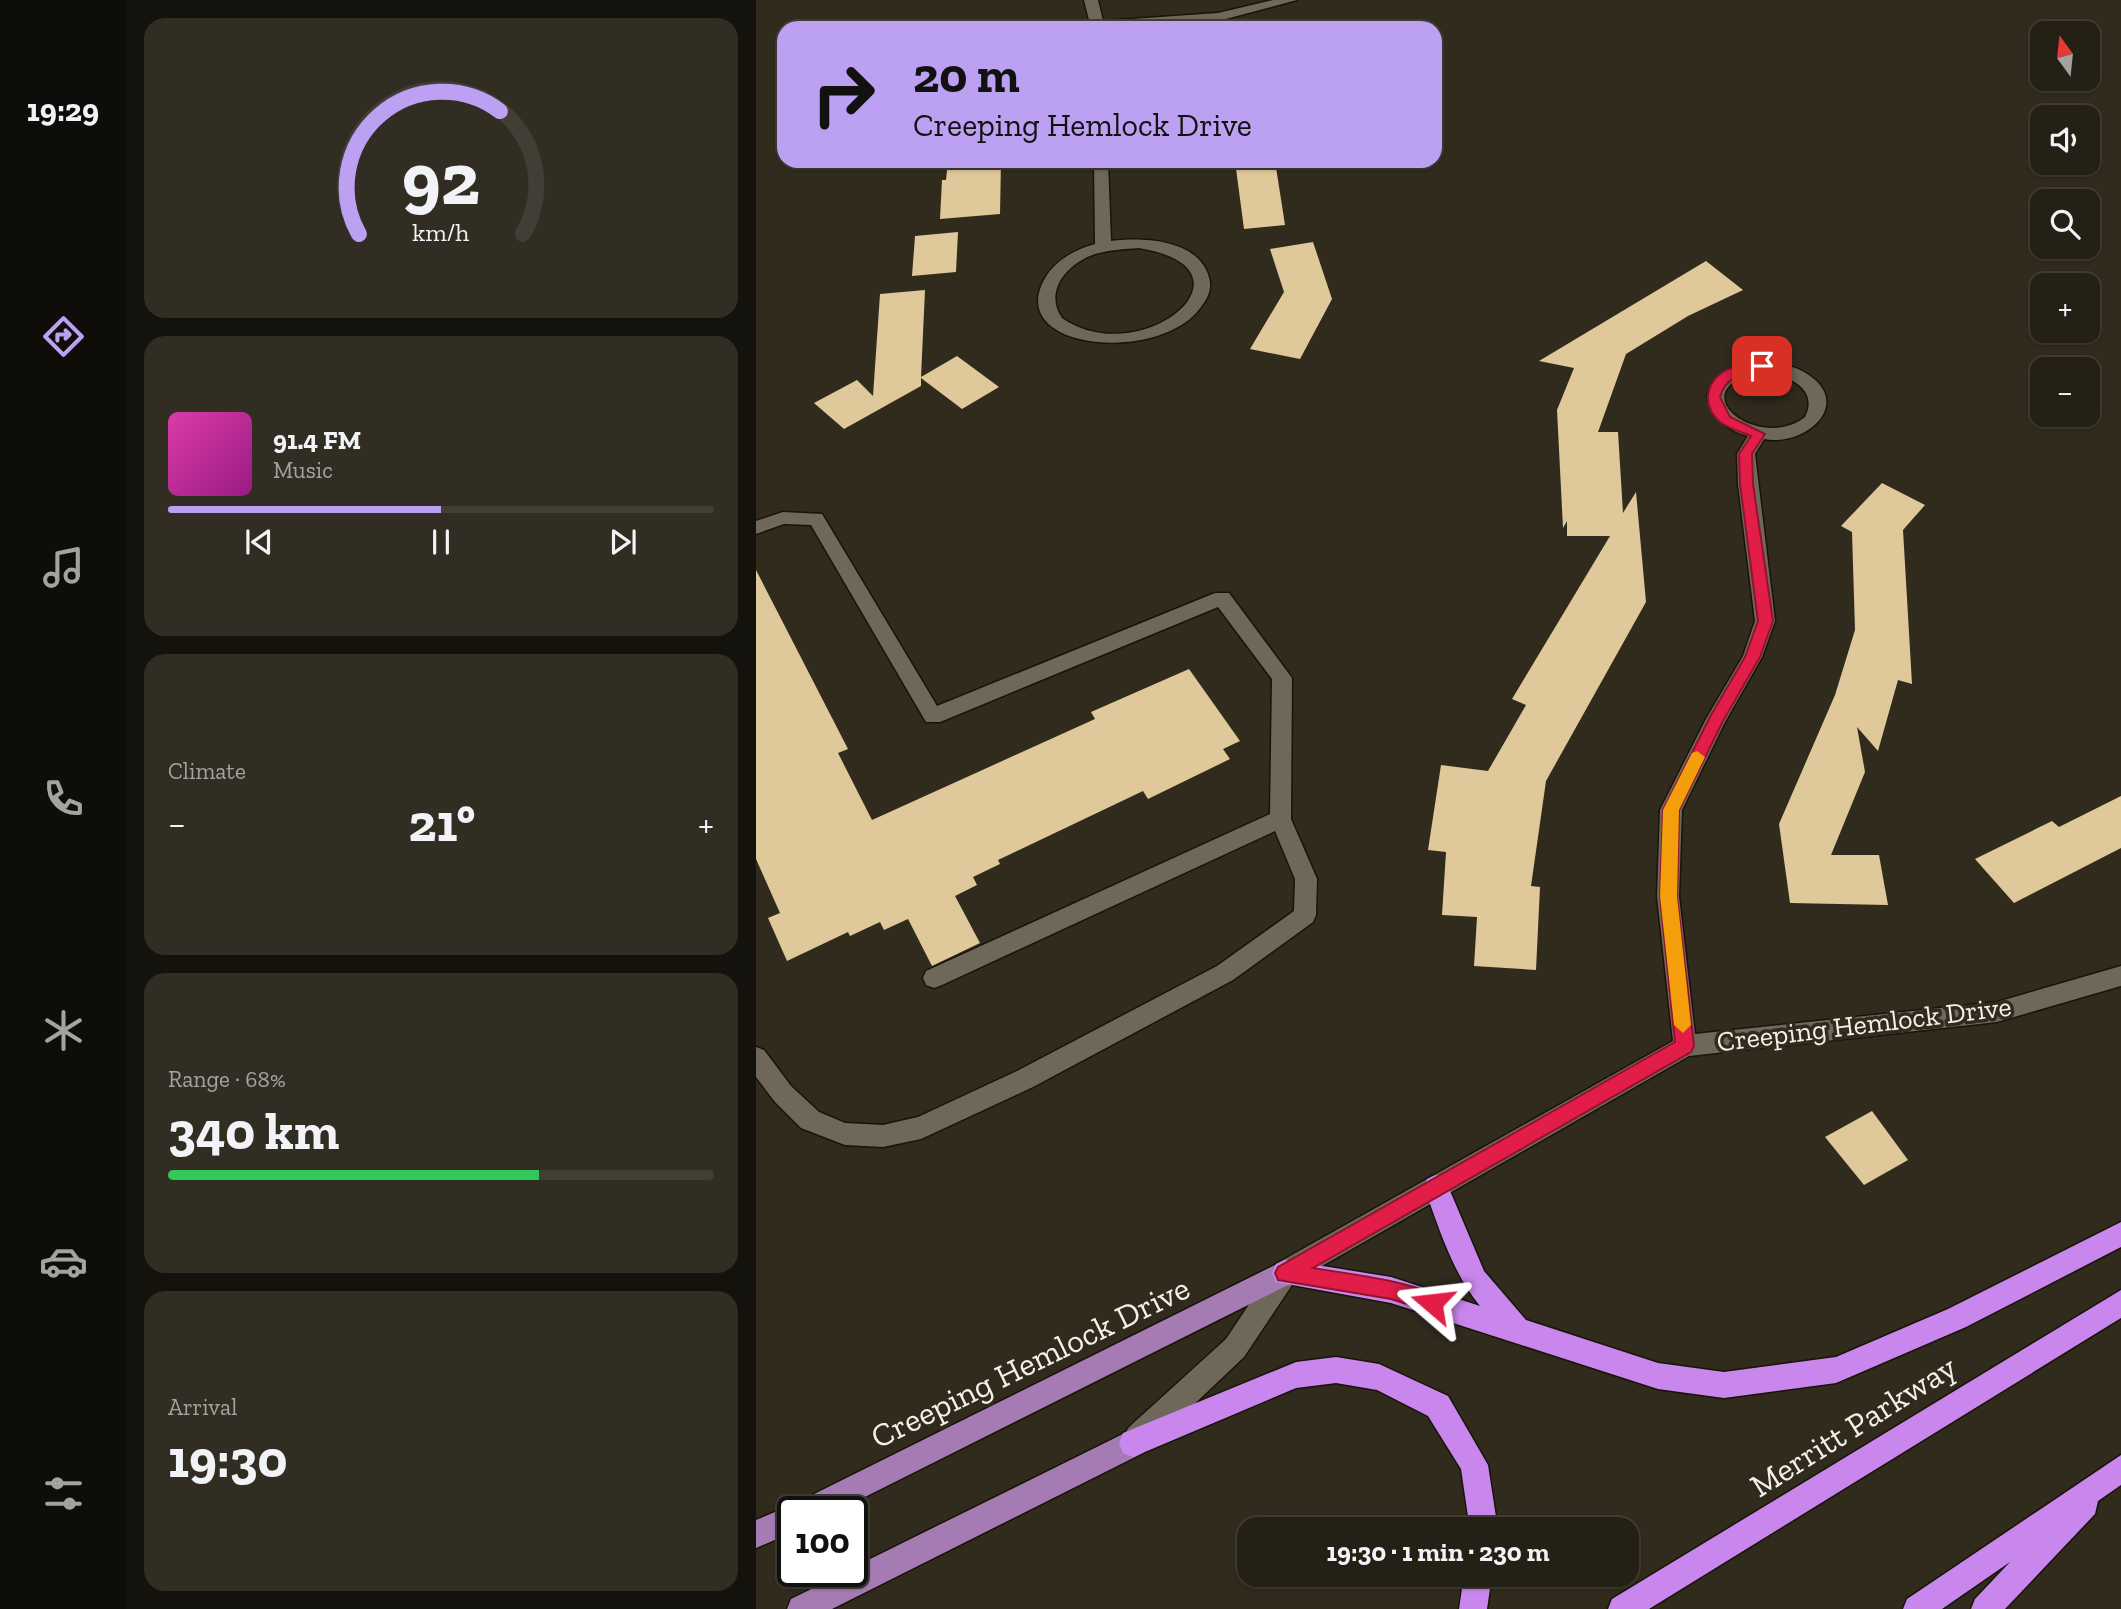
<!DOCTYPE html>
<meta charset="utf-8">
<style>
:root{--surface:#252016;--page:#312d23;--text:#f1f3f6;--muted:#a3a3a1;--line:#423e35;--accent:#bca0f2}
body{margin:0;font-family:"Zilla Slab",serif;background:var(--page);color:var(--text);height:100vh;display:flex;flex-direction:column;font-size:26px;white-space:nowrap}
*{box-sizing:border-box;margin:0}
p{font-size:23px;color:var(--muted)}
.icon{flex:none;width:38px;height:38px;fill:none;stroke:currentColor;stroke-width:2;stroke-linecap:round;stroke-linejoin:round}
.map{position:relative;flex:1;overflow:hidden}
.side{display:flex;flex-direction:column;gap:18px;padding:18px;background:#14120c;width:630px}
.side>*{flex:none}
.hud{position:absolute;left:21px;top:21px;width:665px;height:147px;border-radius:21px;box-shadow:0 2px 5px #0004,0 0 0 2px var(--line);background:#bca0f2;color:#111;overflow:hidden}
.needle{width:46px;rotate:345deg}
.fabs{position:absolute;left:1274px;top:21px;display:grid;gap:14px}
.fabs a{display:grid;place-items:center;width:70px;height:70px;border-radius:14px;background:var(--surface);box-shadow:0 2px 5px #0004,0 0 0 2px var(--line);font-size:35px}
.speed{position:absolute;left:21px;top:1496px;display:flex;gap:14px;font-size:35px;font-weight:700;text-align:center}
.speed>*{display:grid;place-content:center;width:91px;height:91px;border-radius:50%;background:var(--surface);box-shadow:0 2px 5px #0004,0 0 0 2px var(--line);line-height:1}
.speed .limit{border:4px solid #111;border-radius:10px;background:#fff;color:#111}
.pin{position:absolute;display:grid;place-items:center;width:60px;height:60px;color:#fff;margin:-30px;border-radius:14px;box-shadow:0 4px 10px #0006}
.me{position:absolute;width:77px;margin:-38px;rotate:287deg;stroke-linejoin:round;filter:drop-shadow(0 0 5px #0008)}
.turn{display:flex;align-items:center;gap:24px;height:147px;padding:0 21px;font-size:32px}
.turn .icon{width:91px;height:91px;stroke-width:2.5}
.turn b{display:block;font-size:49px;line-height:60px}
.big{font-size:52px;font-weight:700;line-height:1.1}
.side .tile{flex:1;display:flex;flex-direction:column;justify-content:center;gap:10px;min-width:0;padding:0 24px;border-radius:21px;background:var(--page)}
.side .dial{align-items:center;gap:0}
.dial svg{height:182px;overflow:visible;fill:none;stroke:var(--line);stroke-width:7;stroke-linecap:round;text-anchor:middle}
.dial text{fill:var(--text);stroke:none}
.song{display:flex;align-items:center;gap:21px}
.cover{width:84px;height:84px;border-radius:10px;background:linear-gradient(135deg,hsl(320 70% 55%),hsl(310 70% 35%))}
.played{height:7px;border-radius:4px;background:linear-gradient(90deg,var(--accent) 50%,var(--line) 50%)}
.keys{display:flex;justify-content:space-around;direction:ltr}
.heat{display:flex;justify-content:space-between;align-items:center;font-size:38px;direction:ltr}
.charge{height:10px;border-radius:5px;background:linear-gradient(90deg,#34c759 68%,var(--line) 0)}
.trip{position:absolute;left:481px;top:1517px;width:402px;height:70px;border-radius:21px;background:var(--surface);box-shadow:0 2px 5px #0004,0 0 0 2px var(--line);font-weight:700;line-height:70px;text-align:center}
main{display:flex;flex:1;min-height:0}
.dock{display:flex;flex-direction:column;width:126px;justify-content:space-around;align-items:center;background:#0f0d09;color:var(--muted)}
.dock .icon{width:49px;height:49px}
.dock .current{color:var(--accent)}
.dock b{font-size:32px;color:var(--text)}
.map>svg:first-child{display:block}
.building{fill:#dfc899}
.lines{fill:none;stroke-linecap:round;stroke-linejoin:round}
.minor-casing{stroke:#191308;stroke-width:3}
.major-casing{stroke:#191308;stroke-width:3}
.highway-casing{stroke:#191308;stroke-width:3}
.minor{fill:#6f685a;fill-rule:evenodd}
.major{fill:#a57bb3;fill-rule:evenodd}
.highway{fill:#c987ee;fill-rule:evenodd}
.route{fill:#e11d48;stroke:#92132f;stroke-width:2}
.slow{fill:#f59e0b}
.labels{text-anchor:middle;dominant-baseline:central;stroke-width:7;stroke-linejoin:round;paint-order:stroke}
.street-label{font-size:28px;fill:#f5f1e9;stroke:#312b1e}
.near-street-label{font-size:33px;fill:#f5f1e9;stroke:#312b1e}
</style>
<main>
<nav class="dock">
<b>19:29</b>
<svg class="icon current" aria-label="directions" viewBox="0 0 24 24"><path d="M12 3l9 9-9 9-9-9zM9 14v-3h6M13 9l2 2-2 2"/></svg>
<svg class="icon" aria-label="music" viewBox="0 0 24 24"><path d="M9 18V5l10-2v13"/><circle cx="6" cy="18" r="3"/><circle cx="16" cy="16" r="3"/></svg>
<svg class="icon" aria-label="phone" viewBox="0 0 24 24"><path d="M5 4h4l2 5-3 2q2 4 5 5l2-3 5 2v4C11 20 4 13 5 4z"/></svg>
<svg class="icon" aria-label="climate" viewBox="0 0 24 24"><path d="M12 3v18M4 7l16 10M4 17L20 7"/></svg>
<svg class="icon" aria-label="car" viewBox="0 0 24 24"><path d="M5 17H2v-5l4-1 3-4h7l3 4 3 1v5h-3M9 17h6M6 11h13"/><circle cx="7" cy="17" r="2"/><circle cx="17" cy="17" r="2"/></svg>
<svg class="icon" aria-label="filters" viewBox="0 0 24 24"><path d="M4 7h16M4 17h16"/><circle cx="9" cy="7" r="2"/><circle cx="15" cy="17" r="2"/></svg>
</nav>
<section class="side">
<div class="tile dial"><svg viewBox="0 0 100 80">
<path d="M14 69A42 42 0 1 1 86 69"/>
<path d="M14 69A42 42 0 0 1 76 15" stroke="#bca0f2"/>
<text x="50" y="56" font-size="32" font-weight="700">92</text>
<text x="50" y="72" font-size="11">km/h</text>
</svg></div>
<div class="tile">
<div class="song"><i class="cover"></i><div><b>91.4 FM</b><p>Music</p></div></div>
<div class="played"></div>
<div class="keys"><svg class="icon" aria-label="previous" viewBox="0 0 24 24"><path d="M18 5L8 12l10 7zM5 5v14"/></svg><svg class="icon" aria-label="pause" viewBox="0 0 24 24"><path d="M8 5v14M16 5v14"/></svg><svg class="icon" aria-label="next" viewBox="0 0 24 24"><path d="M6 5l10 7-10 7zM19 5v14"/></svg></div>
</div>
<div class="tile"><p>Climate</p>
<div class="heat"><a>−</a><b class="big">21°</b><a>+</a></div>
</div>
<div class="tile"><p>Range · 68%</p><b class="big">340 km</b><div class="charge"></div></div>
<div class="tile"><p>Arrival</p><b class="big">19:30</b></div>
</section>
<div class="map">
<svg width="1365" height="1609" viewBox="0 0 1365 1609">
<rect width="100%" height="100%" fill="#312b1e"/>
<!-- building -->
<path class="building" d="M192 161H245L244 214 184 219 186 180H190Z
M479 161H519L529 225 488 229Z
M202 232 200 272 156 276 159 236Z
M557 242 576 299 544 359 494 349 528 292 514 249Z
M950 261 987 290 932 316 870 354 842 432H862L867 513 880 492 890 602 790 781 775 886 784 887 780 970 718 966 721 917 686 915 690 852 672 850 685 765 732 771 770 705 756 699 854 536H811V521L807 528 801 410 818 368 783 361Z
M169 290 165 377 201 356 243 387 206 409 165 378V386L88 429 58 403 101 380 117 396 124 294Z
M1126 483 1169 505 1147 530 1156 684 1142 680 1122 751 1101 727 1109 772 1075 855H1123L1132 905 1034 903 1023 824 1079 695 1099 630 1096 532 1085 526Z
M0 570 92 749 82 753 116 820 339 719 335 712 433 669 484 741 467 749 474 759 392 799 387 791 242 860 244 864 217 877 221 885 199 896 224 943 176 966 152 919 128 930 124 922 94 936 92 932 31 961 12 918 24 913 0 859Z
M1365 796V848L1258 903 1219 859 1296 821 1303 827Z
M1116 1111 1152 1160 1108 1185 1069 1137Z"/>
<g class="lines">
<!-- minor casing -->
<g class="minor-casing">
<path id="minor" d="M328 0H342L347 21 462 13 517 0H541L462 21 335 28Z
M338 161H352L355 241C387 237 447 239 454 282 455 292 451 299 445 307 405 364 250 351 288 280 299 260 318 250 339 244ZM383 248C511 269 385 373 306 318 287 291 312 263 339 254 353 250 368 249 383 248Z
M1006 361C1020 363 1036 365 1048 372 1100 402 1051 447 1008 439L999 454 1019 621 1006 657 969 722 926 810 923 896 939 1034 1241 1002 1365 966V986L1241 1022 933 1056 538 1282 488 1357 392 1448 382 1452 372 1448 368 1438 372 1428 470 1339 520 1264 917 1041 901 896 904 810 950 719 987 656 999 621 982 484 981 454 992 436C970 430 957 417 951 396 960 369 980 366 1006 361ZM1006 371C1029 375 1064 387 1049 417 1004 453 919 390 1006 371Z
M27 512 66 514 181 706 459 593H473L536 678 535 819 561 879 560 915 557 922 477 980 277 1087 165 1139 127 1147 89 1145 45 1128 19 1102 0 1077V1047L8 1050 35 1086 63 1112 89 1123 127 1125 162 1117 261 1071 461 966 538 911 539 879 519 831 186 985 178 988 170 985 167 978 170 971 514 814 516 679 462 607 184 722H170L55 525 28 524 0 534V521Z"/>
</g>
<!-- major casing -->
<g class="major-casing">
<path id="major" d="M529 1260 538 1264 542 1273 538 1282 79 1512H37V1532L0 1548V1520L38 1504Z
M377 1429 387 1433 391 1443 387 1453 76 1609H31L35 1599 90 1572H96V1568Z"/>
</g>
<!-- highway casing -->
<g class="highway-casing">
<path id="highway" d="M680 1175 689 1179 728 1271 770 1320 902 1363 968 1372 1080 1357 1192 1309 1365 1222V1247L1210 1327 1080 1383 968 1398 902 1389 635 1303 520 1282 516 1273 520 1264 529 1260 635 1277 724 1306C696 1272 683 1228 668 1187L671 1179Z
M1365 1290V1318L893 1609H852L856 1599Z
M580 1357 623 1364 692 1396 732 1465 742 1530H714L705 1469 672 1416 621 1390 580 1383 540 1388 377 1457 367 1453 363 1443 367 1433 540 1362Z
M1365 1455V1485L1342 1501 1339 1514 1249 1609H1215L1219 1599 1254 1562 1186 1609H1147L1151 1599Z
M708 1575H736L731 1609H703Z"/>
</g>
<!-- minor -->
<use href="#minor" class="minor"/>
<!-- major -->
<use href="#major" class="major"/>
<!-- highway -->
<use href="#highway" class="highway"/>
</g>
<!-- route -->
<path class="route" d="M1006 362 1013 366 1011 369C991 374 970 374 964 397L974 417 1009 434 996 454 997 484 1017 621 1004 657 967 721 923 810 921 896 938 1046 935 1052 557 1268C599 1275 643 1279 683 1296L685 1303 683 1309 676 1312 635 1299 522 1280 519 1273 522 1267 919 1042 904 896 907 810 955 715 989 657 1002 621 984 484 983 454 995 436C985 432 972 428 964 422 946 406 949 383 969 371 978 365 995 365 1006 362Z"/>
<!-- slow -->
<path class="slow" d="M941 751 949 757 923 810 921 896 935 1025 927 1033 918 1025 904 896 907 810 936 753Z"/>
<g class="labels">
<!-- street labels -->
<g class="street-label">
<text transform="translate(1108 1024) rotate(-7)">Creeping Hemlock Drive</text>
</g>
<!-- near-street labels -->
<g class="near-street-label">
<text transform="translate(274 1362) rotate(-26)">Creeping Hemlock Drive</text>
<text transform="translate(1097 1426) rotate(-32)">Merritt Parkway</text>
</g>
</g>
</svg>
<div class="fabs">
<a><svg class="needle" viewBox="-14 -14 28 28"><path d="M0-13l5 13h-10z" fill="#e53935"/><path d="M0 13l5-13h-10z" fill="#a3a3a1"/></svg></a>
<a><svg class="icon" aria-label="sound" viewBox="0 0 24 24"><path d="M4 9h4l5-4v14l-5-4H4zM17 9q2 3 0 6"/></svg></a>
<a><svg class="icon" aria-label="search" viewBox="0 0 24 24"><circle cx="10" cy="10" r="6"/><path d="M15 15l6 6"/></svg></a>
<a>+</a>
<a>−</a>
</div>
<div class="speed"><div class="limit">100</div></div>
<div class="pin" style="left:1006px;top:366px;background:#d93025"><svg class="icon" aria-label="arrive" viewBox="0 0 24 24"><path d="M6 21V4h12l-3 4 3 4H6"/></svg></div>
<svg class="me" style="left:676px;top:1303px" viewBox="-20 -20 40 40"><path d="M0-17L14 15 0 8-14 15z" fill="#e11d48" stroke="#fff" stroke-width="4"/></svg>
<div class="trip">19:30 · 1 min · 230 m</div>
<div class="hud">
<div class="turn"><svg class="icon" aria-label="right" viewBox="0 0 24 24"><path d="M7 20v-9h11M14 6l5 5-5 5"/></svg><div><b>20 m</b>Creeping Hemlock Drive</div></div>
</div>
</div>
</main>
